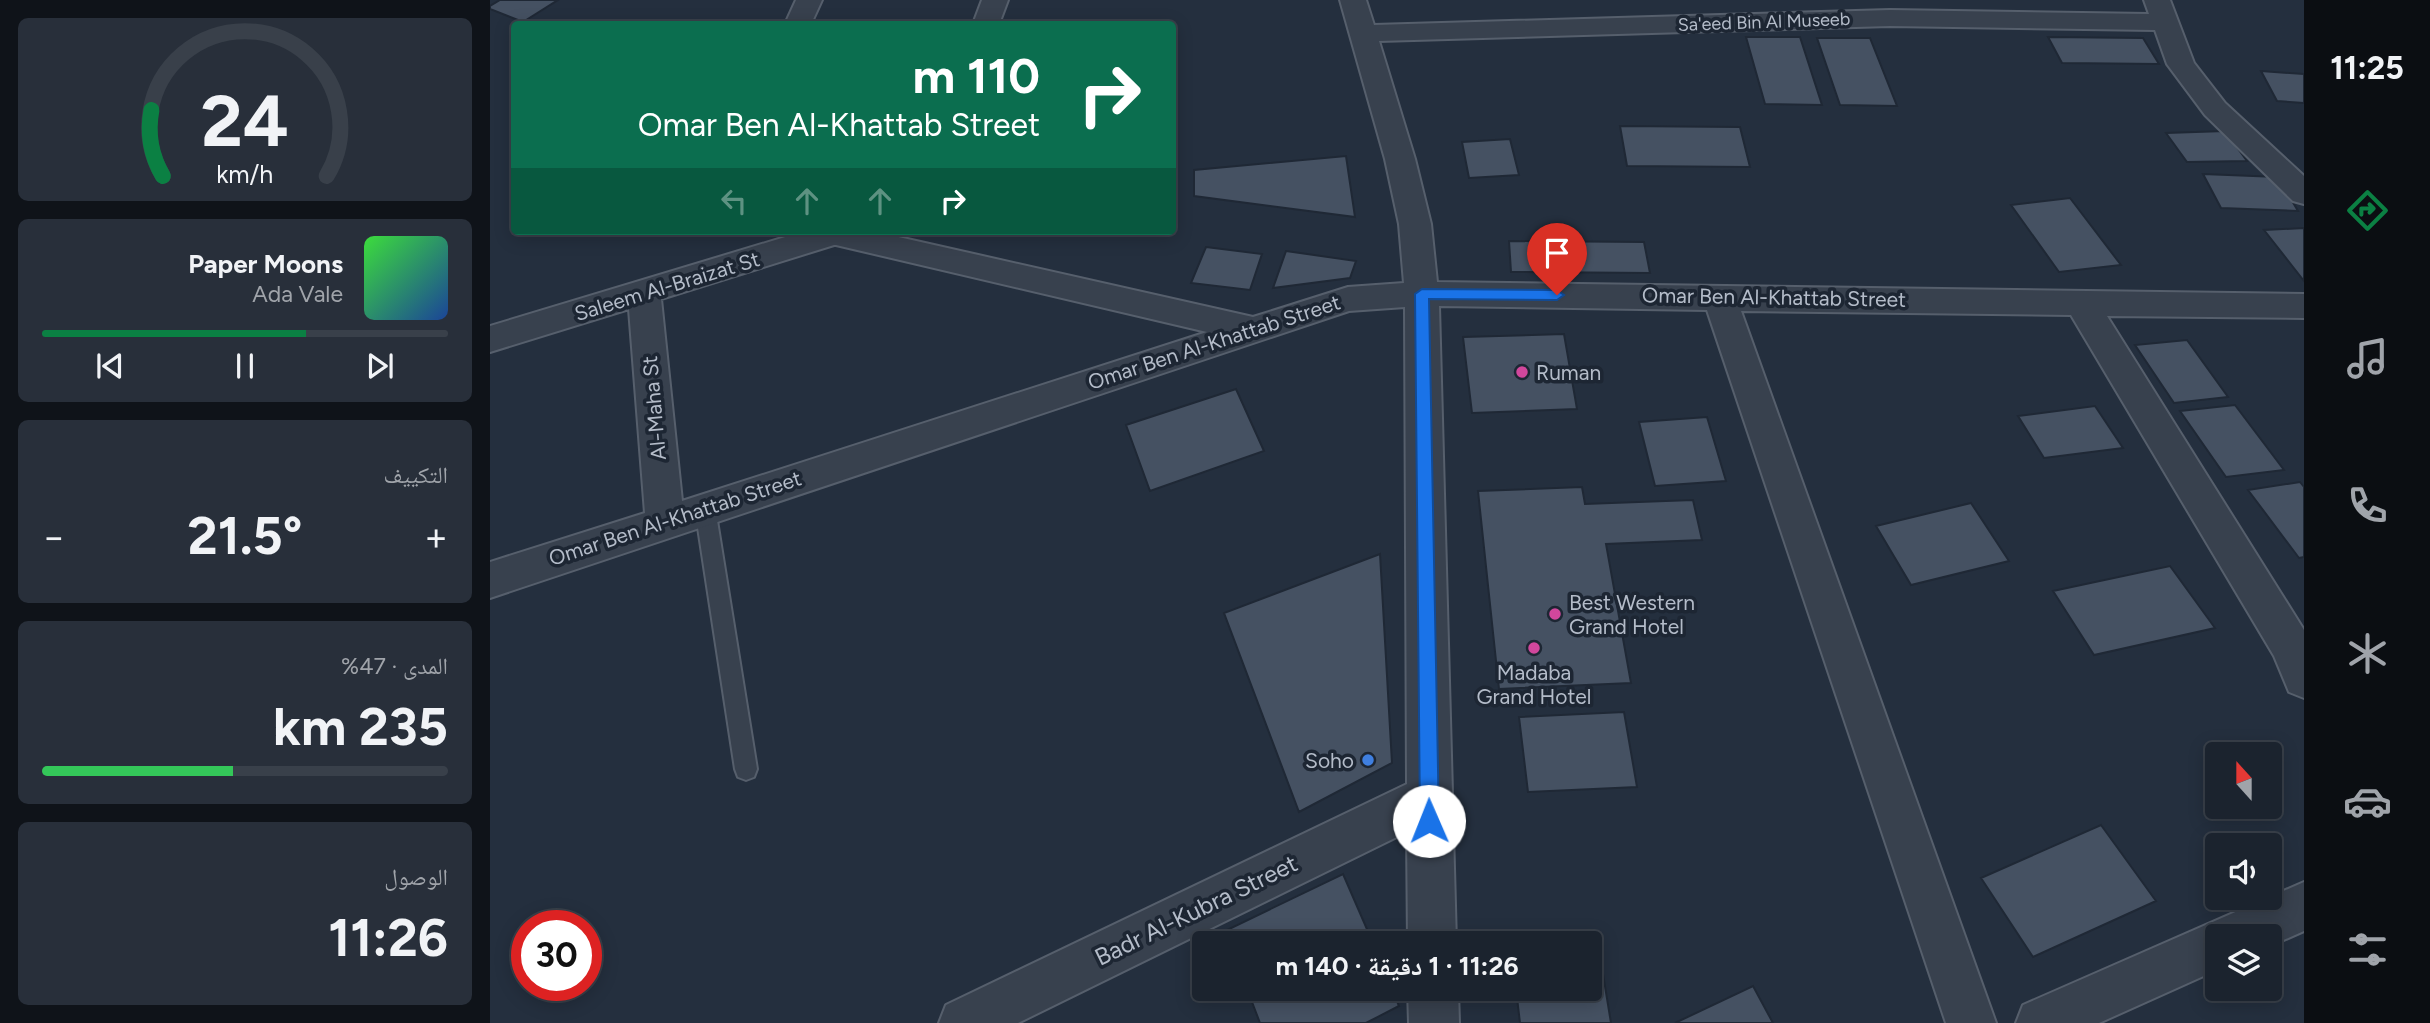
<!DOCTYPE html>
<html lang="ar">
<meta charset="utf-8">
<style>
:root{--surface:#1b232e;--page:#282f3a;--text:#f1f3f6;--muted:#a0a4aa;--line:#39404a;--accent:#0b8043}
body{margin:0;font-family:Figtree,"Noto Naskh Arabic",sans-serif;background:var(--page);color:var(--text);direction:rtl;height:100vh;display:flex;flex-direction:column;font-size:26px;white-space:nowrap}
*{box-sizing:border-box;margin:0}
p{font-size:23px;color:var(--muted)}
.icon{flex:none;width:38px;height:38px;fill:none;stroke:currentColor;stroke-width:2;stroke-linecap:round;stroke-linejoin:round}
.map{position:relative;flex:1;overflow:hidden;direction:ltr}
.details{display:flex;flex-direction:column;gap:18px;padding:18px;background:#0f1319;width:490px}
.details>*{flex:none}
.guide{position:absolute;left:21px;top:21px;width:665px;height:214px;border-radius:7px;box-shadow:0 4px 18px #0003,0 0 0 2px var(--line);direction:rtl;background:#0b6e4f;color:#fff;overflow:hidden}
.needle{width:46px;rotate:339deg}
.buttons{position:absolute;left:1715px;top:742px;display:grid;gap:14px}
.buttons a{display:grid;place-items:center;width:77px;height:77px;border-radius:7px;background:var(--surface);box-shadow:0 4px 18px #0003,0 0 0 2px var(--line);font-size:35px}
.speed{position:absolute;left:21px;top:910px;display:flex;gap:14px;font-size:35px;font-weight:700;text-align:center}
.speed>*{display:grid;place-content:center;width:91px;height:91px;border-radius:50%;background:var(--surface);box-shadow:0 4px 18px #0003,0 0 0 2px var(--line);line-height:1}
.speed .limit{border:10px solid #d22;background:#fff;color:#111}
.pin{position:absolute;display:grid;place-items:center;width:60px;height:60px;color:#fff;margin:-72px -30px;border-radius:50% 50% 50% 0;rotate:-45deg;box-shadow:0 0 7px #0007}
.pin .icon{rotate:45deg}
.me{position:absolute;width:77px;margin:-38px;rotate:359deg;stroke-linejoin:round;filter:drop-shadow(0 0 5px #0008)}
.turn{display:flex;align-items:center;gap:24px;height:147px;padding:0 21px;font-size:32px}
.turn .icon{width:91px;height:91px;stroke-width:2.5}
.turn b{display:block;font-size:49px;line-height:60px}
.lanes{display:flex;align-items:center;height:66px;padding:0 21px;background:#0003;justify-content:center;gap:35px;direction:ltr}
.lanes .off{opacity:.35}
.big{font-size:52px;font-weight:700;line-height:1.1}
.details .tile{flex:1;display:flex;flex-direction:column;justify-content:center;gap:10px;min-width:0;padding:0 24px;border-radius:10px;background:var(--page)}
.details .dial{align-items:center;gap:0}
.dial svg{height:182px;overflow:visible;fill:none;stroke:var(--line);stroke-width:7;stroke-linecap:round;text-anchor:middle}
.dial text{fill:var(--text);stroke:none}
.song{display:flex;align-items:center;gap:21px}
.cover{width:84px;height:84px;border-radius:10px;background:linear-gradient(135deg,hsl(120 70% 55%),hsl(220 70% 35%))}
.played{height:7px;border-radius:4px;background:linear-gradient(90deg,var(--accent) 65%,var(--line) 65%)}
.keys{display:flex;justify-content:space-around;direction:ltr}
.heat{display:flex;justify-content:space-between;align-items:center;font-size:38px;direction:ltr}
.charge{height:10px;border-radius:5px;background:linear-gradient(90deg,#34c759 47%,var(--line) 0)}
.trip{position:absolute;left:702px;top:931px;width:410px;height:70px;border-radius:7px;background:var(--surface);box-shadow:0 4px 18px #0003,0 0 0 2px var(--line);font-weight:700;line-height:70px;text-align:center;direction:rtl}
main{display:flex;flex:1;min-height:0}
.tabs{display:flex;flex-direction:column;width:126px;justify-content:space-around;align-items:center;background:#0b0e12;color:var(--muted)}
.tabs .icon{width:49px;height:49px}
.tabs .active{color:var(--accent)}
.tabs b{font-size:32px;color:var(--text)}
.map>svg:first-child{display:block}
.building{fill:#455162;stroke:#1f2835;stroke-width:2}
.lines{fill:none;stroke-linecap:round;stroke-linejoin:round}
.lane-casing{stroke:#565f6c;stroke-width:4}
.street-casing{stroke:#565f6c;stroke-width:4}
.lane{fill:#38414e;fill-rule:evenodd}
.street{fill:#38414e;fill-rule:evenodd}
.route{fill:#1a73e8;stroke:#114b97;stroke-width:2}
.hotel-dot{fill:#d1479c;stroke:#1d2633;stroke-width:2.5}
.shop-dot{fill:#3f7fe0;stroke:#1d2633;stroke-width:2.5}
.labels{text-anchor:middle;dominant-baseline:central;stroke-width:7;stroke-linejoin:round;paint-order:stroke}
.far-street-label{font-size:18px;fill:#b4bcc9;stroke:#1d2633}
.street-label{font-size:21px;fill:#b4bcc9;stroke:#1d2633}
.poi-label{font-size:21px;fill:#b4bcc9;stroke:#1d2633;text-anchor:start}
.near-street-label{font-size:24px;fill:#b4bcc9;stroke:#1d2633}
</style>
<main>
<nav class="tabs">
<b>11:25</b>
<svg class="icon active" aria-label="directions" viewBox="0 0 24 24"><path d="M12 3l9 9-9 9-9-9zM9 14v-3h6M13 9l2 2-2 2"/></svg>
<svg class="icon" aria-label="music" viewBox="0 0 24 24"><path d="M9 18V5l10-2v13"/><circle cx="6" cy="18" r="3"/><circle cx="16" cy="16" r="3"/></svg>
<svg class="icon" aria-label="phone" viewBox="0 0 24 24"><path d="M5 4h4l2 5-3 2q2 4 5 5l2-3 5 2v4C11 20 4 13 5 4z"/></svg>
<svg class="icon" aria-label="climate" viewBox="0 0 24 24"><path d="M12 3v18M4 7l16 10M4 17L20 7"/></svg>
<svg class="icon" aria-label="car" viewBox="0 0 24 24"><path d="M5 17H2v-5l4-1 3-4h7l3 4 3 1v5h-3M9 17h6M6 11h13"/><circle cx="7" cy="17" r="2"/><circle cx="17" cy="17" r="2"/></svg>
<svg class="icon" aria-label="filters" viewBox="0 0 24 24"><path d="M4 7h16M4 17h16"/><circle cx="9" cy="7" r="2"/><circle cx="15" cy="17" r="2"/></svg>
</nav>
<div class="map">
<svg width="1814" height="1023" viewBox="0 0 1814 1023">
<rect width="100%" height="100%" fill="#242f3e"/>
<!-- building -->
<path class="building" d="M10 0H68L33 22 0 9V6Z
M1256 37H1310L1332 105 1275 104Z
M1558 37 1653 38 1669 64 1572 63Z
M1327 38H1380L1407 106 1350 105Z
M1771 71 1814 74V103L1787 101Z
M1130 126 1250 127 1260 167 1137 166Z
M1735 131 1757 161 1697 162 1676 133Z
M1020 139 1029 175 979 178 972 142Z
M856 156 865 217 704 196V170Z
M1713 174 1788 177 1808 211 1731 208Z
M1580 198 1631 265 1569 272 1521 205Z
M1814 228V281L1774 230Z
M1019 241 1154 242 1160 273 1021 272Z
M716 247 772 254 760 290 701 283Z
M796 251 866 261 860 278 783 288Z
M1074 334 1087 409 982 413 973 337Z
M1697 340 1738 397 1684 403 1645 345Z
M746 389 774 451 660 491 636 425Z
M1745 405 1794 470 1736 477 1690 411Z
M1605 406 1633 448 1554 458 1528 416Z
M1217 417 1236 481 1165 486 1149 422Z
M1810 482 1814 487V557L1809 558 1758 490Z
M1092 487 1095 504 1203 500 1212 540 1116 544 1141 683 1009 689 988 491Z
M1481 503 1519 561 1421 585 1386 526Z
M890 554 902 763 809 812 734 613Z
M1680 566 1725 628 1604 655 1563 591Z
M1134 712 1147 787 1038 792 1029 717Z
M1611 825 1666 901 1543 957 1491 878Z
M853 874 883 943H741L737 930Z
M1106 931 1121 1023H1030L1026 989H1099V943H1020V937Z
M1263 986 1283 1023H1185Z
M757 989H902L909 1006 876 1023H770Z"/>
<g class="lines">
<!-- lane casing -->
<g class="lane-casing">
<path id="lane" d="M215 500 222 502 225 508 267 769 264 777 256 780 248 777 245 769 205 508 208 502Z"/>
</g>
<!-- street casing -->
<g class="street-casing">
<path id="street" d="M306 0H332L321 24H295Z
M492 0H518L509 24H483Z
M850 0H876L884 25 1400 10 1659 14 1654 0H1680L1704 63 1735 103 1814 176V204L1803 201 1715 115 1677 64 1665 30 1400 26 889 41 925 159 941 224 947 282 1814 294V318L1617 316 1814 630V698L1799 692 1784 656 1581 315 1251 311 1506 1023H1456L1217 310 949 306 966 943H918L917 832 528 1023H449L456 1005 917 784 915 307 859 311 0 598V562L155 513 139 309 0 352V326L315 231H382L763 317 858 287 914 283 909 224 895 159ZM344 245H346L717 332 192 501 171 299Z
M1814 882V931L1780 946V936H1727V970L1609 1023H1526L1533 1005Z
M918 989H968L969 1023H919Z"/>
</g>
<!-- lane -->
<use href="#lane" class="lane"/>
<!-- street -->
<use href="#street" class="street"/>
</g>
<!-- route -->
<path class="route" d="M932 289 1067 290 1074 295 1067 300 939 299 949 821 946 828 939 831 932 828 930 821 925 294Z"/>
<!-- markers -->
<g class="hotel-dot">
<circle cx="1032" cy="372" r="7"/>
<circle cx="1065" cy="614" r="7"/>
<circle cx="1044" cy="648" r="7"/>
</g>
<circle class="shop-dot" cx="878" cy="760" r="7"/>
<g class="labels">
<!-- far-street labels -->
<g class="far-street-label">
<text transform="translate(1274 22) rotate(-2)">Sa'eed Bin Al Museeb</text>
</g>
<!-- street labels -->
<g class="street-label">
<text transform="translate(177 286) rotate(-17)">Saleem Al-Braizat St</text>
<text transform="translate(1284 297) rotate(1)">Omar Ben Al-Khattab Street</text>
<text transform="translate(724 342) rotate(-18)">Omar Ben Al-Khattab Street</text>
<text transform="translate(164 408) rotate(-95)">Al-Maha St</text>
<text transform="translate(185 518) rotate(-18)">Omar Ben Al-Khattab Street</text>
</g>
<!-- poi labels -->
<g class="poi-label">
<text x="1046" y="372">Ruman</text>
<text x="1079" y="602">Best Western<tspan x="1079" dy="24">Grand Hotel</tspan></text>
<text x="1044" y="672" text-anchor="middle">Madaba<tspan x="1044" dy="24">Grand Hotel</tspan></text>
<text x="864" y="760" text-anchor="end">Soho</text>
</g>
<!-- near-street labels -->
<g class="near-street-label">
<text transform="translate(706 910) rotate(-26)">Badr Al-Kubra Street</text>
</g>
</g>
</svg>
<div class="buttons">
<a><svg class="needle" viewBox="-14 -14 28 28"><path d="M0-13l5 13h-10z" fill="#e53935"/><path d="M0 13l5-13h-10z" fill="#a0a4aa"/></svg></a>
<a><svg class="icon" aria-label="sound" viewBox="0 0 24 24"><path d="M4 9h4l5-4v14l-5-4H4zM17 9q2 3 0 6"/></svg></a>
<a><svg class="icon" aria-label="layers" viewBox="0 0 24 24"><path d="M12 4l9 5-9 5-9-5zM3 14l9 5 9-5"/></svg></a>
</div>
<div class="speed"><div class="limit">30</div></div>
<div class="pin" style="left:1067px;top:295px;background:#d93025"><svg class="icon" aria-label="arrive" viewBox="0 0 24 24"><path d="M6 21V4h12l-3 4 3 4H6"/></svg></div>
<svg class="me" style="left:939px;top:821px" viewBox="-20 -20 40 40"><circle r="19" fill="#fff"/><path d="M0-13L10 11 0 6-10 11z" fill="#1a73e8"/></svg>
<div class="trip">11:26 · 1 دقيقة · 140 m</div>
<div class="guide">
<div class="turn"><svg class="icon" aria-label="right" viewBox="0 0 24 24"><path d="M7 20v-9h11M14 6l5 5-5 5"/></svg><div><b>110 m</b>Omar Ben Al-Khattab Street</div></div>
<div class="lanes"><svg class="icon off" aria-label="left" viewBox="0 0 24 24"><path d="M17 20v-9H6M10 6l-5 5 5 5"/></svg><svg class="icon off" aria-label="ahead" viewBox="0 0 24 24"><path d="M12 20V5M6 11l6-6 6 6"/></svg><svg class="icon off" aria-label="ahead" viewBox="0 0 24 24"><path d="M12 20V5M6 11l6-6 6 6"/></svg><svg class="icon" aria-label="right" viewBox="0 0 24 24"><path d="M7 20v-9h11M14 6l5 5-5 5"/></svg></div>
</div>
</div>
<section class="details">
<div class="tile dial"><svg viewBox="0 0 100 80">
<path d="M14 69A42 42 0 1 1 86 69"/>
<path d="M14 69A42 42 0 0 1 9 40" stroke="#0b8043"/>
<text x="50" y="56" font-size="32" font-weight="700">24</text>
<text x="50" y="72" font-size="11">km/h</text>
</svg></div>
<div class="tile">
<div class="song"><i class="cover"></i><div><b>Paper Moons</b><p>Ada Vale</p></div></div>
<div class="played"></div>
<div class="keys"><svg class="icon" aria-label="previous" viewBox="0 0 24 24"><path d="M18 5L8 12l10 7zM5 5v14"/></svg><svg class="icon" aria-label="pause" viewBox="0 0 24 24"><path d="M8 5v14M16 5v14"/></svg><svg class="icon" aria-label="next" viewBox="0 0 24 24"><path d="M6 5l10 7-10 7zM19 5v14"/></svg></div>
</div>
<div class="tile"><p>التكييف</p>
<div class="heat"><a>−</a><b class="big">21.5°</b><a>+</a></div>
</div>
<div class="tile"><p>المدى · 47%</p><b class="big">235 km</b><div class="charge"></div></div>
<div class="tile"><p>الوصول</p><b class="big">11:26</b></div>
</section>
</main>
